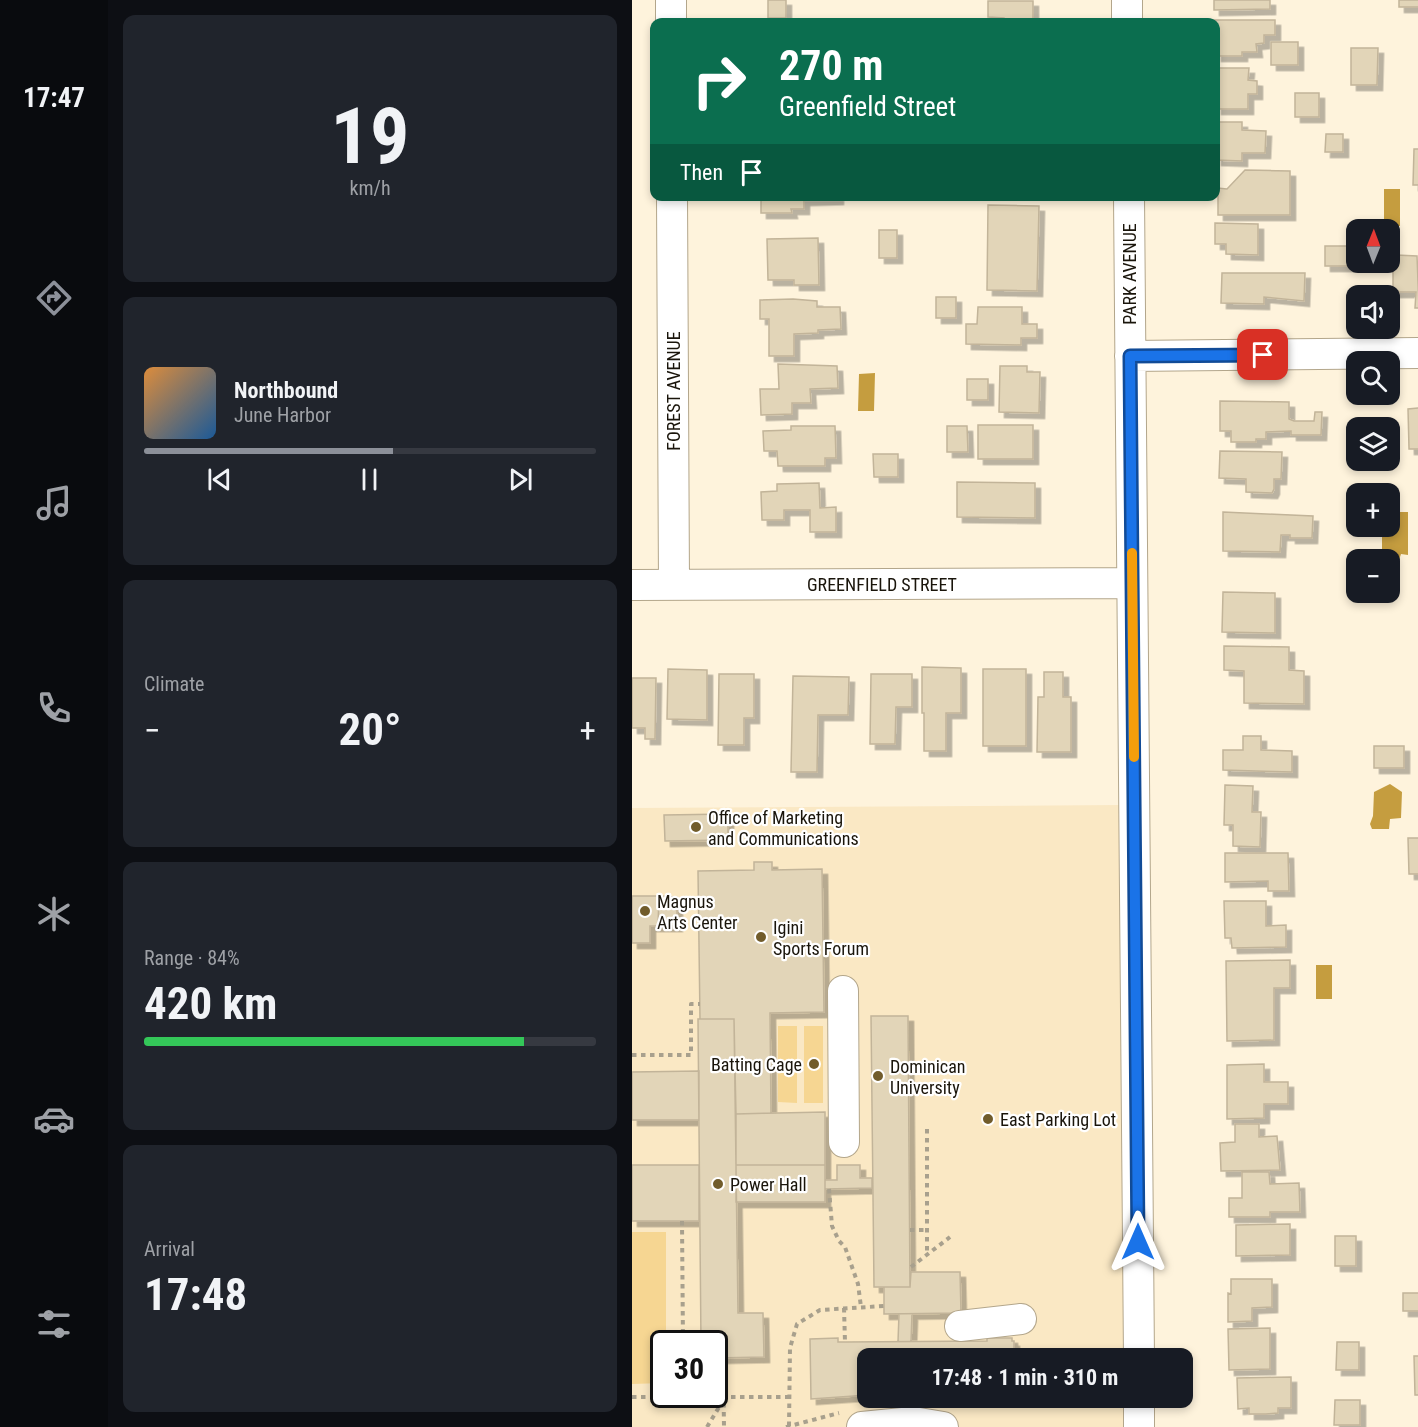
<!DOCTYPE html>
<meta charset="utf-8">
<style>
:root{--surface:#171b24;--page:#20242c;--text:#f1f3f6;--muted:#9ea1a6;--line:#363941;--accent:#8c9099}
body{margin:0;font-family:"Roboto Condensed",sans-serif;background:var(--page);color:var(--text);height:100vh;display:flex;flex-direction:column;font-size:22px;white-space:nowrap}
*{box-sizing:border-box;margin:0}
p{font-size:20px;color:var(--muted)}
.icon{flex:none;width:33px;height:33px;fill:none;stroke:currentColor;stroke-width:2;stroke-linecap:round;stroke-linejoin:round}
.map{position:relative;flex:1;overflow:hidden}
.side{display:flex;flex-direction:column;gap:15px;padding:15px;background:#0d0f14;width:524px}
.side>*{flex:none}
.top-card{position:absolute;left:18px;top:18px;width:570px;height:183px;border-radius:12px;box-shadow:0 3px 9px #0003;background:#0b6e4f;color:#fff;overflow:hidden}
.needle{width:39px;rotate:1deg}
.tools{position:absolute;left:714px;top:219px;display:grid;gap:12px}
.tools a{display:grid;place-items:center;width:54px;height:54px;border-radius:12px;background:var(--surface);box-shadow:0 3px 9px #0003;font-size:30px}
.speed{position:absolute;left:18px;top:1330px;display:flex;gap:12px;font-size:30px;font-weight:700;text-align:center}
.speed>*{display:grid;place-content:center;width:78px;height:78px;border-radius:50%;background:var(--surface);box-shadow:0 3px 9px #0003;line-height:1}
.speed .limit{border:3px solid #111;border-radius:9px;background:#fff;color:#111}
.pin{position:absolute;display:grid;place-items:center;width:51px;height:51px;color:#fff;margin:-26px;border-radius:12px;box-shadow:0 3px 9px #0006}
.me{position:absolute;width:66px;margin:-33px;rotate:0deg;stroke-linejoin:round;filter:drop-shadow(0 0 4px #0008)}
.turn{display:flex;align-items:center;gap:21px;height:126px;padding:0 30px;font-size:27px}
.turn .icon{width:78px;height:78px;stroke-width:2.5}
.turn b{display:block;font-size:42px;line-height:51px}
.then{display:flex;align-items:center;height:57px;padding:0 30px;background:#0003;gap:12px;font-size:22px}
.big{font-size:45px;font-weight:700;line-height:1.1}
.side .tile{flex:1;display:flex;flex-direction:column;justify-content:center;gap:9px;min-width:0;padding:0 21px;border-radius:12px;background:var(--page)}
.side .dial{align-items:center;gap:0}
.dial b{font-size:78px;line-height:1}
.song{display:flex;align-items:center;gap:18px}
.cover{width:72px;height:72px;border-radius:9px;background:linear-gradient(135deg,hsl(30 70% 55%),hsl(210 70% 35%))}
.played{height:6px;border-radius:3px;background:linear-gradient(90deg,var(--accent) 55%,var(--line) 55%)}
.keys{display:flex;justify-content:space-around;direction:ltr}
.heat{display:flex;justify-content:space-between;align-items:center;font-size:33px;direction:ltr}
.charge{height:9px;border-radius:4px;background:linear-gradient(90deg,#34c759 84%,var(--line) 0)}
.trip{position:absolute;left:225px;top:1348px;width:336px;height:60px;border-radius:12px;background:var(--surface);box-shadow:0 3px 9px #0003;font-weight:700;line-height:60px;text-align:center}
main{display:flex;flex:1;min-height:0}
.menu{display:flex;flex-direction:column;width:108px;justify-content:space-around;align-items:center;background:#090b0e;color:var(--muted)}
.menu .icon{width:42px;height:42px}
.menu .current{color:var(--accent)}
.menu b{font-size:27px;color:var(--text)}
.map>svg:first-child{display:block}
.built{fill:#fae8c4;fill-rule:evenodd}
.green{fill:#f6d692}
.water{fill:#c59d3f}
.building{fill:#e2d5b8;stroke:#c2b499;stroke-width:1.5;filter:url(#shadow)}
.lines{fill:none;stroke-linecap:round;stroke-linejoin:round}
.minor-casing{stroke:#b3a68b;stroke-width:32}
.path{stroke:#a8a08d;stroke-width:4;stroke-dasharray:4.5 4.5;stroke-linecap:butt}
.minor{stroke:#fff;stroke-width:30}
.route-casing{stroke:#114b97;stroke-width:15}
.route{stroke:#1a73e8;stroke-width:10}
.slow{stroke:#f59e0b;stroke-width:10}
.poi-dot{fill:#715c2b;stroke:#fff;stroke-width:2}
.labels{text-anchor:middle;dominant-baseline:central;stroke-width:4.5;stroke-linejoin:round;paint-order:stroke}
.street-label{font-size:18px;fill:#1a150b;stroke:#fff}
.poi-label{font-size:18px;fill:#1a150b;stroke:#fff;text-anchor:start}
</style>
<main>
<nav class="menu">
<b>17:47</b>
<svg class="icon current" aria-label="directions" viewBox="0 0 24 24"><path d="M12 3l9 9-9 9-9-9zM9 14v-3h6M13 9l2 2-2 2"/></svg>
<svg class="icon" aria-label="music" viewBox="0 0 24 24"><path d="M9 18V5l10-2v13"/><circle cx="6" cy="18" r="3"/><circle cx="16" cy="16" r="3"/></svg>
<svg class="icon" aria-label="phone" viewBox="0 0 24 24"><path d="M5 4h4l2 5-3 2q2 4 5 5l2-3 5 2v4C11 20 4 13 5 4z"/></svg>
<svg class="icon" aria-label="climate" viewBox="0 0 24 24"><path d="M12 3v18M4 7l16 10M4 17L20 7"/></svg>
<svg class="icon" aria-label="car" viewBox="0 0 24 24"><path d="M5 17H2v-5l4-1 3-4h7l3 4 3 1v5h-3M9 17h6M6 11h13"/><circle cx="7" cy="17" r="2"/><circle cx="17" cy="17" r="2"/></svg>
<svg class="icon" aria-label="filters" viewBox="0 0 24 24"><path d="M4 7h16M4 17h16"/><circle cx="9" cy="7" r="2"/><circle cx="15" cy="17" r="2"/></svg>
</nav>
<section class="side">
<div class="tile dial"><b>19</b><p>km/h</p></div>
<div class="tile">
<div class="song"><i class="cover"></i><div><b>Northbound</b><p>June Harbor</p></div></div>
<div class="played"></div>
<div class="keys"><svg class="icon" aria-label="previous" viewBox="0 0 24 24"><path d="M18 5L8 12l10 7zM5 5v14"/></svg><svg class="icon" aria-label="pause" viewBox="0 0 24 24"><path d="M8 5v14M16 5v14"/></svg><svg class="icon" aria-label="next" viewBox="0 0 24 24"><path d="M6 5l10 7-10 7zM19 5v14"/></svg></div>
</div>
<div class="tile"><p>Climate</p>
<div class="heat"><a>−</a><b class="big">20°</b><a>+</a></div>
</div>
<div class="tile"><p>Range · 84%</p><b class="big">420 km</b><div class="charge"></div></div>
<div class="tile"><p>Arrival</p><b class="big">17:48</b></div>
</section>
<div class="map">
<svg width="787" height="1427" viewBox="0 0 787 1427">
<defs>
<filter id="shadow"><feDropShadow dx="5.5" dy="5.5" stdDeviation="0" flood-color="#0004"/></filter>
</defs>
<rect width="100%" height="100%" fill="#fef3dc"/>
<!-- built -->
<path class="built" d="M489 805 494 1359H236V1398H494L495 1427H0V808ZM32 1344H82V1395H32Z"/>
<!-- green -->
<path class="green" d="M146 1026H165V1103L146 1102Z
M172 1026H191V1103H172Z
M0 1232H34V1344H32L31 1383 0 1384Z"/>
<!-- water -->
<path class="water" d="M752 189H768V226H752Z
M243 373 242 411H226L227 374Z
M758 512H776V555L769 554 767 560 762 562 758 560 755 555 750 554V527L758 526Z
M758 784 770 792 769 818 758 819 757 829H740L738 824 741 816 742 792Z
M684 965H700V999H684Z"/>
<!-- building -->
<path class="building" d="M136 0H154V18H136Z
M582 0H638V9L582 10Z
M767 0H787V7H767Z
M356 1H401V22H372V18L356 17Z
M582 20H643V35H632V43L624 44 625 52H610V56H584V22Z
M639 42H666V65H639Z
M719 48H746L745 85H719Z
M584 68H617L616 80 625 81V94H616V109H584Z
M663 93H687V117H663Z
M584 122H610V130L634 131 633 153H610V161L584 160Z
M694 134H711V152H693Z
M782 149H787V185H781Z
M613 170 658 171V215H586V188L595 189Z
M129 196H206V199L172 200V209H159L160 213H129Z
M356 205 407 206 405 291 355 290Z
M583 223 626 224V255L594 254V244H583Z
M247 230H265V258H247Z
M186 238 187 285H162V280H136L135 239Z
M693 246H717V266H693Z
M764 255 785 256 787 308H783L784 292H761V266L764 267Z
M590 273H673L672 301 632 297V304L589 303Z
M304 297H324V318H304Z
M161 299 185 301V307H208L209 329 186 330V333L162 334V356H137V319H128V300Z
M346 307H390V324H405V338H389V345L334 344V324H345Z
M146 364 205 366 206 388 178 389 179 403H160V414L129 415 128 389H147Z
M368 366H395V372H408L407 413 367 412Z
M335 379H356V400H335Z
M588 401 657 402V419L662 421H682L683 412H690L689 435H659V431L634 432V439H624V442H599V431H588Z
M787 408V449H777L776 409Z
M346 425H401V459H346Z
M159 426H203L204 458H193V466H146L145 451H132L131 431 159 430Z
M315 426H335L336 452H315Z
M588 451 650 452 649 479H642V489L640 493 614 492V479L587 478Z
M241 454H266V477H242Z
M325 482 403 483V518L325 517Z
M187 483 188 508 204 507V532H178V510H152V520H130L129 492 145 491V484Z
M591 512 681 516 680 538H658V535H649L648 552 591 551Z
M591 592 643 593V633L590 632Z
M592 646 657 647V670L672 671V704L612 703V671L592 670Z
M290 667 329 668V713H314V751H292V713H290Z
M36 669 75 670V720L35 719Z
M351 669H394V746H351Z
M412 672H431V697H439V752H405L406 697H412Z
M87 674H122V718H112V745H86Z
M239 674H280V707H264L263 744H238Z
M161 676 217 677 216 715H186L185 772H159Z
M0 678H24L23 739H13V728H0Z
M611 736H629V750L660 751V772L591 770V750H611Z
M742 746H772V768H742Z
M593 785 621 786 620 812H629L628 847 601 846V825H592Z
M96 814V840L33 841 32 815Z
M776 838H787V874H777Z
M593 853H656L657 891H636V881L593 882Z
M122 862H140V870L190 869 192 1012 138 1013 139 1113 104 1114 102 1019H68L66 871 122 870Z
M0 896H27L26 926H18V943H0Z
M27 896 45 897V926H26Z
M592 901H634V926L654 925V947L600 948 599 938H593Z
M658 960V988H642V1040L595 1041 594 961Z
M239 1016H276L278 1287H242Z
M66 1019H102L106 1313H131L132 1357 82 1358V1344H69Z
M632 1064V1082H656V1104H632V1118L595 1119V1065Z
M67 1071V1120H0V1072Z
M193 1112V1165H104V1114Z
M603 1124H627V1137L645 1136 648 1170 589 1171 588 1143 603 1142Z
M0 1165H67V1221H0Z
M104 1165H193V1202H104Z
M205 1165H228V1178H240V1188L193 1189V1180H205Z
M610 1172H637L638 1184 667 1183 668 1212H638V1217H597V1198H610Z
M658 1224V1255L604 1256V1225Z
M703 1236H724V1266H703Z
M279 1272H328L329 1313 252 1314V1287H278Z
M599 1279H640V1307L620 1308V1321L596 1322V1293L599 1294Z
M771 1293H787V1311H771Z
M267 1314H280L279 1342H266Z
M638 1328V1369L597 1370 596 1329Z
M206 1338V1342H213L355 1341V1338H380V1341H382V1359H236V1395L179 1399 178 1339Z
M705 1342H727V1370H704Z
M782 1356H787V1395H783Z
M659 1377V1408H646V1413L634 1414H617V1408L606 1409 605 1378Z
M703 1400H728V1425H702Z"/>
<g class="lines">
<!-- minor casing -->
<g class="minor-casing">
<path id="minor" d="M39 0V22
M495 0V22
M40 196 42 585
M497 196 507 1359
M498 356 787 353
M0 585 500 583
M211 991 212 1142
M328 1326 389 1319
M507 1398V1427
M230 1427 281 1422 311 1427"/>
</g>
<!-- path -->
<path class="path" d="M0 1055H59V1004H68
M295 1129V1255
M197 1189 200 1226 207 1241 213 1247 226 1284 229 1307
M50 1221 51 1344
M278 1230H295
M279 1267 318 1237
M212 1308 213 1342
M91 1358 92 1427
M0 1397H158
M157 1426 158 1348 165 1324 188 1310 252 1306
M75 1427 92 1399
M154 1427 207 1413"/>
<!-- minor -->
<use href="#minor" class="minor"/>
</g>
<g class="lines">
<!-- route casing -->
<g class="route-casing">
<path id="route" d="M506 1242 498 356 631 355"/>
</g>
<!-- route -->
<use href="#route" class="route"/>
<!-- slow -->
<path class="slow" d="M500 553 502 757"/>
</g>
<!-- markers -->
<g class="poi-dot">
<circle cx="64" cy="827" r="6"/>
<circle cx="13" cy="911" r="6"/>
<circle cx="129" cy="937" r="6"/>
<circle cx="182" cy="1064" r="6"/>
<circle cx="246" cy="1076" r="6"/>
<circle cx="356" cy="1119" r="6"/>
<circle cx="86" cy="1184" r="6"/>
</g>
<g class="labels">
<!-- street labels -->
<g class="street-label">
<text transform="translate(497 274) rotate(-90)">PARK AVENUE</text>
<text transform="translate(41 391) rotate(-90)">FOREST AVENUE</text>
<text x="250" y="584">GREENFIELD STREET</text>
</g>
<!-- poi labels -->
<g class="poi-label">
<text x="76" y="817">Office of Marketing<tspan x="76" dy="21">and Communications</tspan></text>
<text x="25" y="901">Magnus<tspan x="25" dy="21">Arts Center</tspan></text>
<text x="141" y="927">Igini<tspan x="141" dy="21">Sports Forum</tspan></text>
<text x="170" y="1064" text-anchor="end">Batting Cage</text>
<text x="258" y="1066">Dominican<tspan x="258" dy="21">University</tspan></text>
<text x="368" y="1119">East Parking Lot</text>
<text x="98" y="1184">Power Hall</text>
</g>
</g>
</svg>
<div class="tools">
<a><svg class="needle" viewBox="-14 -14 28 28"><path d="M0-13l5 13h-10z" fill="#e53935"/><path d="M0 13l5-13h-10z" fill="#9ea1a6"/></svg></a>
<a><svg class="icon" aria-label="sound" viewBox="0 0 24 24"><path d="M4 9h4l5-4v14l-5-4H4zM17 9q2 3 0 6"/></svg></a>
<a><svg class="icon" aria-label="search" viewBox="0 0 24 24"><circle cx="10" cy="10" r="6"/><path d="M15 15l6 6"/></svg></a>
<a><svg class="icon" aria-label="layers" viewBox="0 0 24 24"><path d="M12 4l9 5-9 5-9-5zM3 14l9 5 9-5"/></svg></a>
<a>+</a>
<a>−</a>
</div>
<div class="speed"><div class="limit">30</div></div>
<div class="pin" style="left:631px;top:355px;background:#d93025"><svg class="icon" aria-label="arrive" viewBox="0 0 24 24"><path d="M6 21V4h12l-3 4 3 4H6"/></svg></div>
<svg class="me" style="left:506px;top:1242px" viewBox="-20 -20 40 40"><path d="M0-17L14 15 0 8-14 15z" fill="#1a73e8" stroke="#fff" stroke-width="4"/></svg>
<div class="trip">17:48 · 1 min · 310 m</div>
<div class="top-card">
<div class="turn"><svg class="icon" aria-label="right" viewBox="0 0 24 24"><path d="M7 20v-9h11M14 6l5 5-5 5"/></svg><div><b>270 m</b>Greenfield Street</div></div>
<div class="then">Then<svg class="icon" aria-label="arrive" viewBox="0 0 24 24"><path d="M6 21V4h12l-3 4 3 4H6"/></svg></div>
</div>
</div>
</main>
